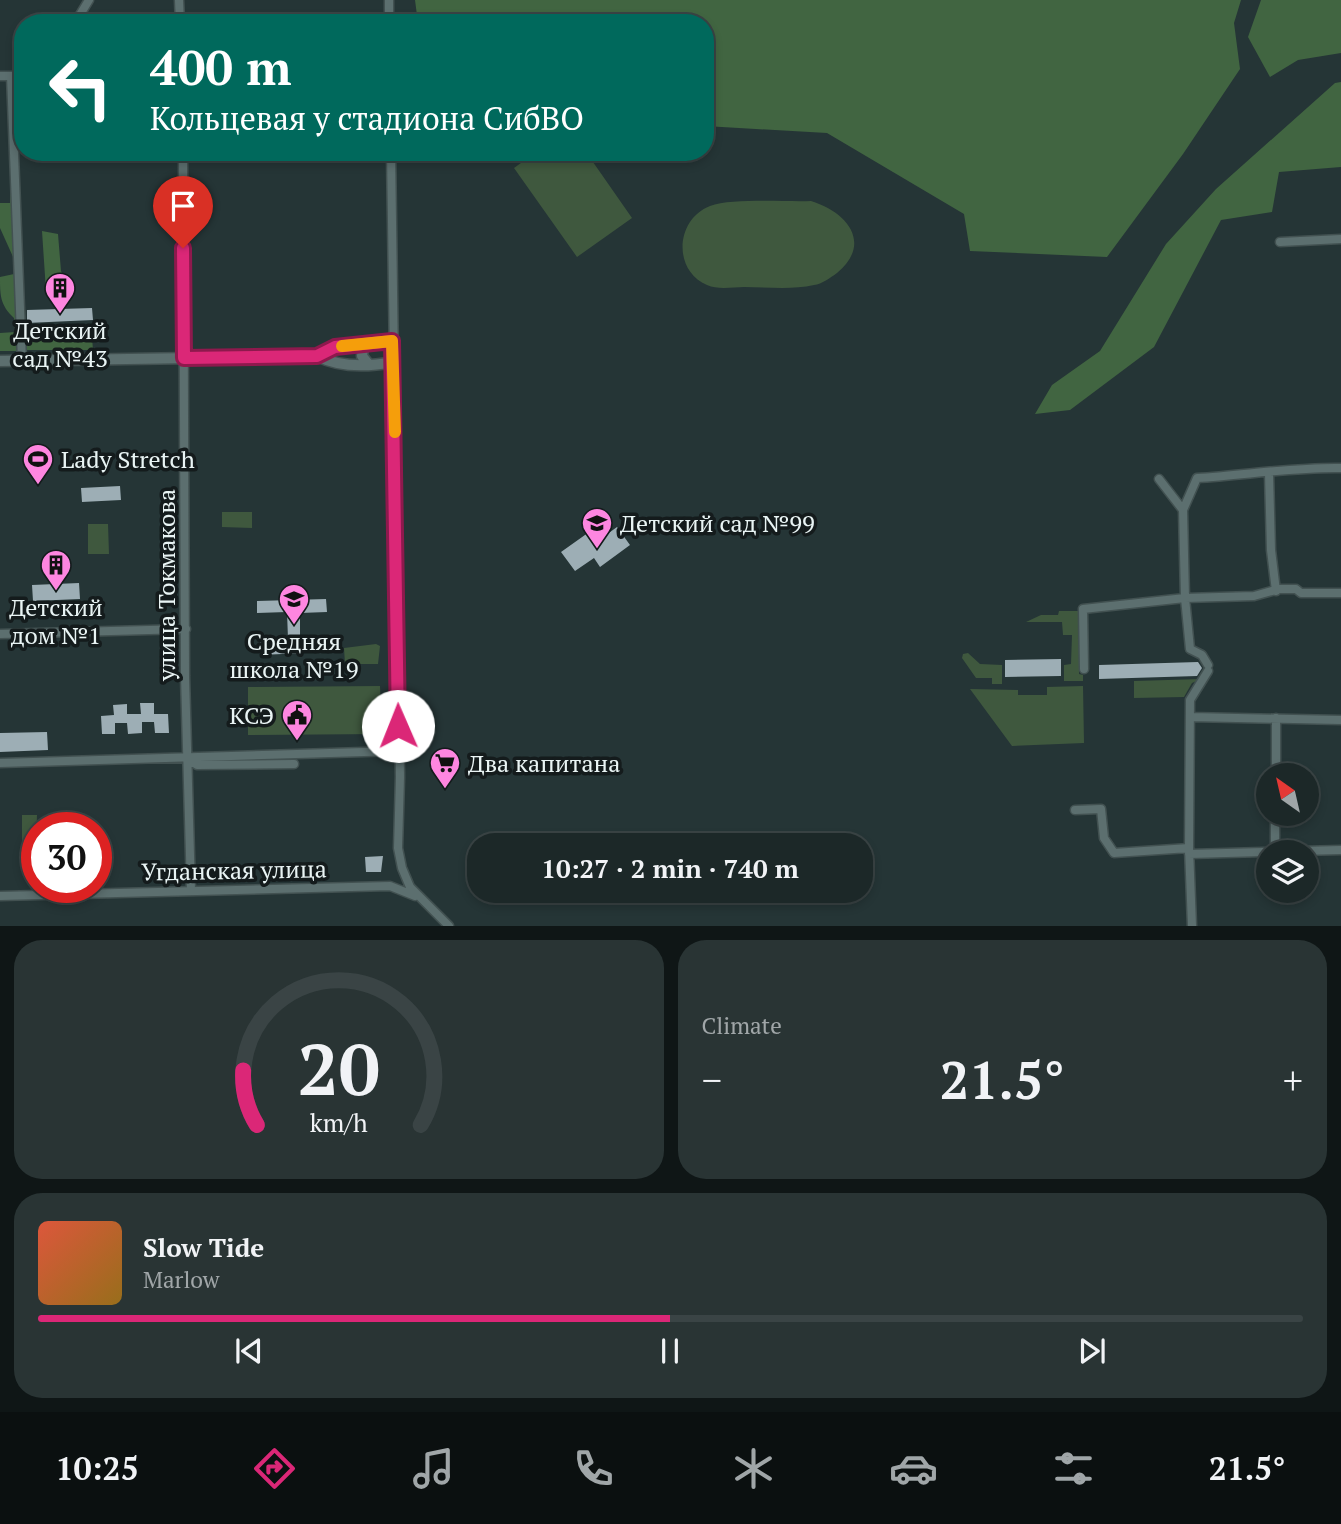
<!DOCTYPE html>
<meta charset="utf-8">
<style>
:root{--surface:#1c2828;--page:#293434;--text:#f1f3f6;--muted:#a0a6a8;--line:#3a4445;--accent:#db2777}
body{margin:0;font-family:"PT Serif",serif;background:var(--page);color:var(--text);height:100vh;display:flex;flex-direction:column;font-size:26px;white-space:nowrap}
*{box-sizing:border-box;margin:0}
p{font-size:23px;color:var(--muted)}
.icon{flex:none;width:38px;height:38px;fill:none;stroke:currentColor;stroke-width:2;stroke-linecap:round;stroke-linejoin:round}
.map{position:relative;height:926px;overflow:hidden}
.panel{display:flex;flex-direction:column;gap:14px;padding:14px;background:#0f1616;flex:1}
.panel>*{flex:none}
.banner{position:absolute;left:14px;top:14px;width:700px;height:147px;border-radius:28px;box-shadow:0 4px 10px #0003,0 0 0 2px var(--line);background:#00695c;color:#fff;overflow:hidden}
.needle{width:46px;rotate:326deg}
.tools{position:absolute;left:1256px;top:763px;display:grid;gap:14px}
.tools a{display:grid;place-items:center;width:63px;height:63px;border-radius:50%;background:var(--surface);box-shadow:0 4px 10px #0003,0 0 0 2px var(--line);font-size:35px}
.speed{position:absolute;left:21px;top:812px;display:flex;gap:14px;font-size:35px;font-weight:700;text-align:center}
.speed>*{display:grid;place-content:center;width:91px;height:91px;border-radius:50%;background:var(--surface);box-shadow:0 4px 10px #0003,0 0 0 2px var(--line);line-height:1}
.speed .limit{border:10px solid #d22;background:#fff;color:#111}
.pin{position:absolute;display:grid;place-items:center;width:60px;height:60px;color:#fff;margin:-72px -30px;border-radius:50% 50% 50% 0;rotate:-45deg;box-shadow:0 0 7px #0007}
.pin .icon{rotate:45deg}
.me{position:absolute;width:77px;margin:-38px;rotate:359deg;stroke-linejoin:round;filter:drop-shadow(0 0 5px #0008)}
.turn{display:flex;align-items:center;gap:24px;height:147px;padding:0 21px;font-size:32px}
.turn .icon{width:91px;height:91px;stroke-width:2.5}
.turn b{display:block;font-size:49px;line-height:60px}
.big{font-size:52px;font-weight:700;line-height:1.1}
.panel .tile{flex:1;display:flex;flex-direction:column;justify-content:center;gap:10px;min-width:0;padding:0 24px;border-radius:28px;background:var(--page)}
.panel .dial{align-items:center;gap:0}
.dial svg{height:182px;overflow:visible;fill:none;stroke:var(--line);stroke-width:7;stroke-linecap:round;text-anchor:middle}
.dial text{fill:var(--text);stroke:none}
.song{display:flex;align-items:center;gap:21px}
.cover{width:84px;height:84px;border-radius:10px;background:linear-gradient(135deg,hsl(10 70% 55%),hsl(40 70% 35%))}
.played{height:7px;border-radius:4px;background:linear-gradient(90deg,var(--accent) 50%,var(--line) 50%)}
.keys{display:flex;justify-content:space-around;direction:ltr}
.heat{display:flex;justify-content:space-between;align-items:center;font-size:38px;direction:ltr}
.panel .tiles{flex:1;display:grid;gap:14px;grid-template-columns:1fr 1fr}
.tile:last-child{grid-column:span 2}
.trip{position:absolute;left:467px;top:833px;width:406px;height:70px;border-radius:28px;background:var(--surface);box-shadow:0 4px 10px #0003,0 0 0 2px var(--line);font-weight:700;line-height:70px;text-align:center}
.menu{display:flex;height:112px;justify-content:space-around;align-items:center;background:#0b1010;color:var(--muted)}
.menu .icon{width:49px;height:49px}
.menu .selected{color:var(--accent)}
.menu b{font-size:32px;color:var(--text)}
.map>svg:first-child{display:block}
.green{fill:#3f583e}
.forest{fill:#416541}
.building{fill:#9daeb5}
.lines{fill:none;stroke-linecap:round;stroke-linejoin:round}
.minor-casing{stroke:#425151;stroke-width:11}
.tertiary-casing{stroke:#425151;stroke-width:13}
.minor{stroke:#5c6f6f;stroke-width:8}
.tertiary{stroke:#5c6f6f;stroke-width:10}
.route-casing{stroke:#8e194d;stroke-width:18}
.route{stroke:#db2777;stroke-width:12}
.slow{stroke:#f59e0b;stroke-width:12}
.labels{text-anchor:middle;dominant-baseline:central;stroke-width:7;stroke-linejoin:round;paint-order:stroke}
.poi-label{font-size:24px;fill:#e9f4f4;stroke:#141b1c}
.street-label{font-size:24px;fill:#e9f4f4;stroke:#141b1c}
</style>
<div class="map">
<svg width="1341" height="926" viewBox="0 0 1341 926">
<rect width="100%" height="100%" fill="#253536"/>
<!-- green -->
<path class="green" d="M536 152H586L632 218 577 257 514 168Z
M811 201C847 212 873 243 837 273 830 278 822 284 814 285 792 290 766 287 744 287 733 287 718 290 707 285 672 270 676 219 710 206 732 198 786 202 811 201Z
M222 512H252V528L222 527Z
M88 524H108L109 554H88Z
M1059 611H1080L1079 674 1083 675V681H1064V665L1071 664 1072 635H1063L1062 622H1026L1041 615H1058Z
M376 644 380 646 378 664H345L344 648Z
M968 653 980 664 1002 665V684H992V678H976L962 658 963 654Z
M1201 679 1192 683 1184 697 1134 698V681Z
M380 686 382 734 248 735V687Z
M1083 686 1084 743 1012 746 970 689 1018 690V695H1047V687Z
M22 815H37L36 844H22Z"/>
<!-- forest -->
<path class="forest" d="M415 0H1241L1234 23 1240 69 1183 154 1107 257 970 251 964 214 827 133 705 126V23H418Z
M1261 0H1341V53L1298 60 1270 77 1248 37Z
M1341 82V167L1279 172 1272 212 1221 220 1154 347 1070 410 1035 414 1052 385 1100 351 1166 244 1216 189 1335 83Z
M10 164H13L19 351H0V333L15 332 14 318C0 305 0 295 0 277L14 274V259L0 228V203H10Z
M42 231 58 234 61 271 69 288 55 296 46 291Z
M91 324 93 350H27L24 326Z"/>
<!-- building -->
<path class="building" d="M92 308 93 320 27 323V310Z
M120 486 121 500 82 502 81 488Z
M617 527 630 545 600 567 594 558 575 571 561 552 592 530 599 540Z
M79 583 80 599 33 601 32 585Z
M326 599 327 612 300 613V640L326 639 327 652 260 655V640L288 639 287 612 257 613V601Z
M1061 659V676L1005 677V660Z
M1198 662 1202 668 1197 676 1099 679V665Z
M140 703H154V714H168L169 733H155L154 722H142V733L128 734 127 723H115V734H102L101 716 114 715 113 705 127 704V714H141Z
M47 732 48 750 0 752V733Z
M383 856 381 872H366L365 857Z"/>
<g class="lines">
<!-- minor casing -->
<g class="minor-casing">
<path id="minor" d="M179 0 180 23
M389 0V23
M75 23 89 0
M0 76H23
M11 76 22 361
M183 152 185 676 191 891
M391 152 400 777 398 848 402 868 410 887 449 926
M1280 242 1341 239
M1269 474 1271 550 1276 591
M1159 479 1183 510 1185 598 1254 596 1279 589H1296L1301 593H1341
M1183 510 1197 478C1246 475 1293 467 1341 468
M0 634 186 629
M1084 669 1083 609 1185 598 1190 649 1202 655 1208 665
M1190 717 1341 720
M187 758 197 765 294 764
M0 763 398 751
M1276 775V718
M1075 810 1101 809 1104 838 1114 853 1189 848
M1275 851V814
M1189 854 1341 850
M0 896 390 886 415 896
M1192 926 1189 848 1190 700 1208 671"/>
</g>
<!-- tertiary casing -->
<g class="tertiary-casing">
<path id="tertiary" d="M369 343 363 348 362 356 369 365
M317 356C341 368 367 367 393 362
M0 361 317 356 335 347 392 341"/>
</g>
<!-- minor -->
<use href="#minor" class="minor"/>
<!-- tertiary -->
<use href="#tertiary" class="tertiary"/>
</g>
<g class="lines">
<!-- route casing -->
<g class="route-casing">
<path id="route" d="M183 248 184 358 317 356 335 347 392 341 398 726"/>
</g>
<!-- route -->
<use href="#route" class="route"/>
<!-- slow -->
<path class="slow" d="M342 346 392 341 395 432"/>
</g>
<!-- icons -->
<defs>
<g id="building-pin" transform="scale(1.575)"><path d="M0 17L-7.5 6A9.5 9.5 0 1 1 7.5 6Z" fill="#fe86e0" stroke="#141b1c"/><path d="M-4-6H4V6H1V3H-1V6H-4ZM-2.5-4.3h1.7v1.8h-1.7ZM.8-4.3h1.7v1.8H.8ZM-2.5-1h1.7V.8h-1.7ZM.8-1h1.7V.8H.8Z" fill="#111"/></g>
<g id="stadium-pin" transform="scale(1.575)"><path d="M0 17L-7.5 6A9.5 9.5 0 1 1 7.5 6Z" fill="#fe86e0" stroke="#141b1c"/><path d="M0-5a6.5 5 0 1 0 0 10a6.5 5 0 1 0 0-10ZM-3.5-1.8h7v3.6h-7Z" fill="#111"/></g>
<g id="school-pin" transform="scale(1.575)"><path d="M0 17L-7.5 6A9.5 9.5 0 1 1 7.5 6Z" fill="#fe86e0" stroke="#141b1c"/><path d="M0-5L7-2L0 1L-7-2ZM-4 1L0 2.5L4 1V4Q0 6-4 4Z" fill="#111"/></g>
<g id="civic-pin" transform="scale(1.575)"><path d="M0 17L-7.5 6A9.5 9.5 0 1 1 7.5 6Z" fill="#fe86e0" stroke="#141b1c"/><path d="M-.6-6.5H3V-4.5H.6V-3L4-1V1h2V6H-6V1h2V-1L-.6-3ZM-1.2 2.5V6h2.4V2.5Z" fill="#111"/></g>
<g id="supermarket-pin" transform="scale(1.575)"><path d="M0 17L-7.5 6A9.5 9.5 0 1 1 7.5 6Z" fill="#fe86e0" stroke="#141b1c"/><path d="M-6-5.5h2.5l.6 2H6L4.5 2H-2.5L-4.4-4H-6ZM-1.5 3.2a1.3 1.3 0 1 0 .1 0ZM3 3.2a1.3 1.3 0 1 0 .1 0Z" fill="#111"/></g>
</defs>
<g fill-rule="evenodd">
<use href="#building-pin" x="60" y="288"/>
<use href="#stadium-pin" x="38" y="459"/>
<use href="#school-pin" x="597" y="523"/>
<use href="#building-pin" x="56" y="565"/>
<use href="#school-pin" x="294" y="599"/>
<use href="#civic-pin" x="297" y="715"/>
<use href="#supermarket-pin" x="445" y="763"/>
</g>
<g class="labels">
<!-- poi labels -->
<g class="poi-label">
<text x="60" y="330">Детский<tspan x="60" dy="28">сад №43</tspan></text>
<text x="61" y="459" text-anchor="start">Lady Stretch</text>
<text x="620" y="523" text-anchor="start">Детский сад №99</text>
<text x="56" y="607">Детский<tspan x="56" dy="28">дом №1</tspan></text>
<text x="294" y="641">Средняя<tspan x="294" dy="28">школа №19</tspan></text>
<text x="274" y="715" text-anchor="end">КСЭ</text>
<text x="468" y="763" text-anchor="start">Два капитана</text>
</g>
<!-- street labels -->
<g class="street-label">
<text transform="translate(166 585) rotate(-90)">улица Токмакова</text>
<text transform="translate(234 870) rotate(-1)">Угданская улица</text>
</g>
</g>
</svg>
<div class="tools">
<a><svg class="needle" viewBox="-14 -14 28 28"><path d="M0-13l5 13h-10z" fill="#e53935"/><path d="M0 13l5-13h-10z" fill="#a0a6a8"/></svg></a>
<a><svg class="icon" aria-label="layers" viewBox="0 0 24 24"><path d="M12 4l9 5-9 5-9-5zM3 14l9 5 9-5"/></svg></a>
</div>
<div class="speed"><div class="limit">30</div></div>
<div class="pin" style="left:183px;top:248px;background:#d93025"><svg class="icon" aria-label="arrive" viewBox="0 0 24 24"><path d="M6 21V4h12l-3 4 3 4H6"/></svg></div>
<svg class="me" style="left:398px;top:726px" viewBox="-20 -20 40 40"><circle r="19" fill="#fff"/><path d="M0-13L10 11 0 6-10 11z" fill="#db2777"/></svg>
<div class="trip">10:27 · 2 min · 740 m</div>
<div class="banner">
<div class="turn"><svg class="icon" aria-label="left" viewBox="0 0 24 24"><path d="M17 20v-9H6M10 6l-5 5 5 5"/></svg><div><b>400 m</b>Кольцевая у стадиона СибВО</div></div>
</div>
</div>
<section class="panel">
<div class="tiles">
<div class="tile dial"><svg viewBox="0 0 100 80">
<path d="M14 69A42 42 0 1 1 86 69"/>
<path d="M14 69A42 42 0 0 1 8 45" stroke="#db2777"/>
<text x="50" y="56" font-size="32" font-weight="700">20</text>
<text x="50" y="72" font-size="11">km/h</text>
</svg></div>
<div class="tile"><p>Climate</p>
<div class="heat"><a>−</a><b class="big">21.5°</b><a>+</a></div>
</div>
<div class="tile">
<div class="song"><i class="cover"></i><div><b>Slow Tide</b><p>Marlow</p></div></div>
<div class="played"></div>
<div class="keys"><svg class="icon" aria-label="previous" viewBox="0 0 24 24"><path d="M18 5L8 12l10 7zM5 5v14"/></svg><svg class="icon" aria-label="pause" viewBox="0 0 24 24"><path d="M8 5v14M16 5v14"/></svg><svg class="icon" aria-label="next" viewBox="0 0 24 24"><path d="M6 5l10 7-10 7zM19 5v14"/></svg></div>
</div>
</div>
</section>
<nav class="menu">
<b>10:25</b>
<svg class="icon selected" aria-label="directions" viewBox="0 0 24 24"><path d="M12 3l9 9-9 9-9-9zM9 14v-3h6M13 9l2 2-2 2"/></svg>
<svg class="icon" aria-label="music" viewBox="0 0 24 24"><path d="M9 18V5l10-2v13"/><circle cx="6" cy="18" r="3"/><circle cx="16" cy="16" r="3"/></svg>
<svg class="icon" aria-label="phone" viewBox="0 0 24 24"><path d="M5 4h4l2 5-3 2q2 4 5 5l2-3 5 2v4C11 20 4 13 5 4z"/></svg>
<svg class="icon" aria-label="climate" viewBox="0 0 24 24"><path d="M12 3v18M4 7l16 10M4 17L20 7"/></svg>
<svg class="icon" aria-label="car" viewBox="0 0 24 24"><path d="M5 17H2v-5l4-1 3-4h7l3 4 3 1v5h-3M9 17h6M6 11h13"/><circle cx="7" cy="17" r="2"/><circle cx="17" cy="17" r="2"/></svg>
<svg class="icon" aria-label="filters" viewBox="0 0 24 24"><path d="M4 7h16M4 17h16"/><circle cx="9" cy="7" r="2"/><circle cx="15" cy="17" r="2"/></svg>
<b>21.5°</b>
</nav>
